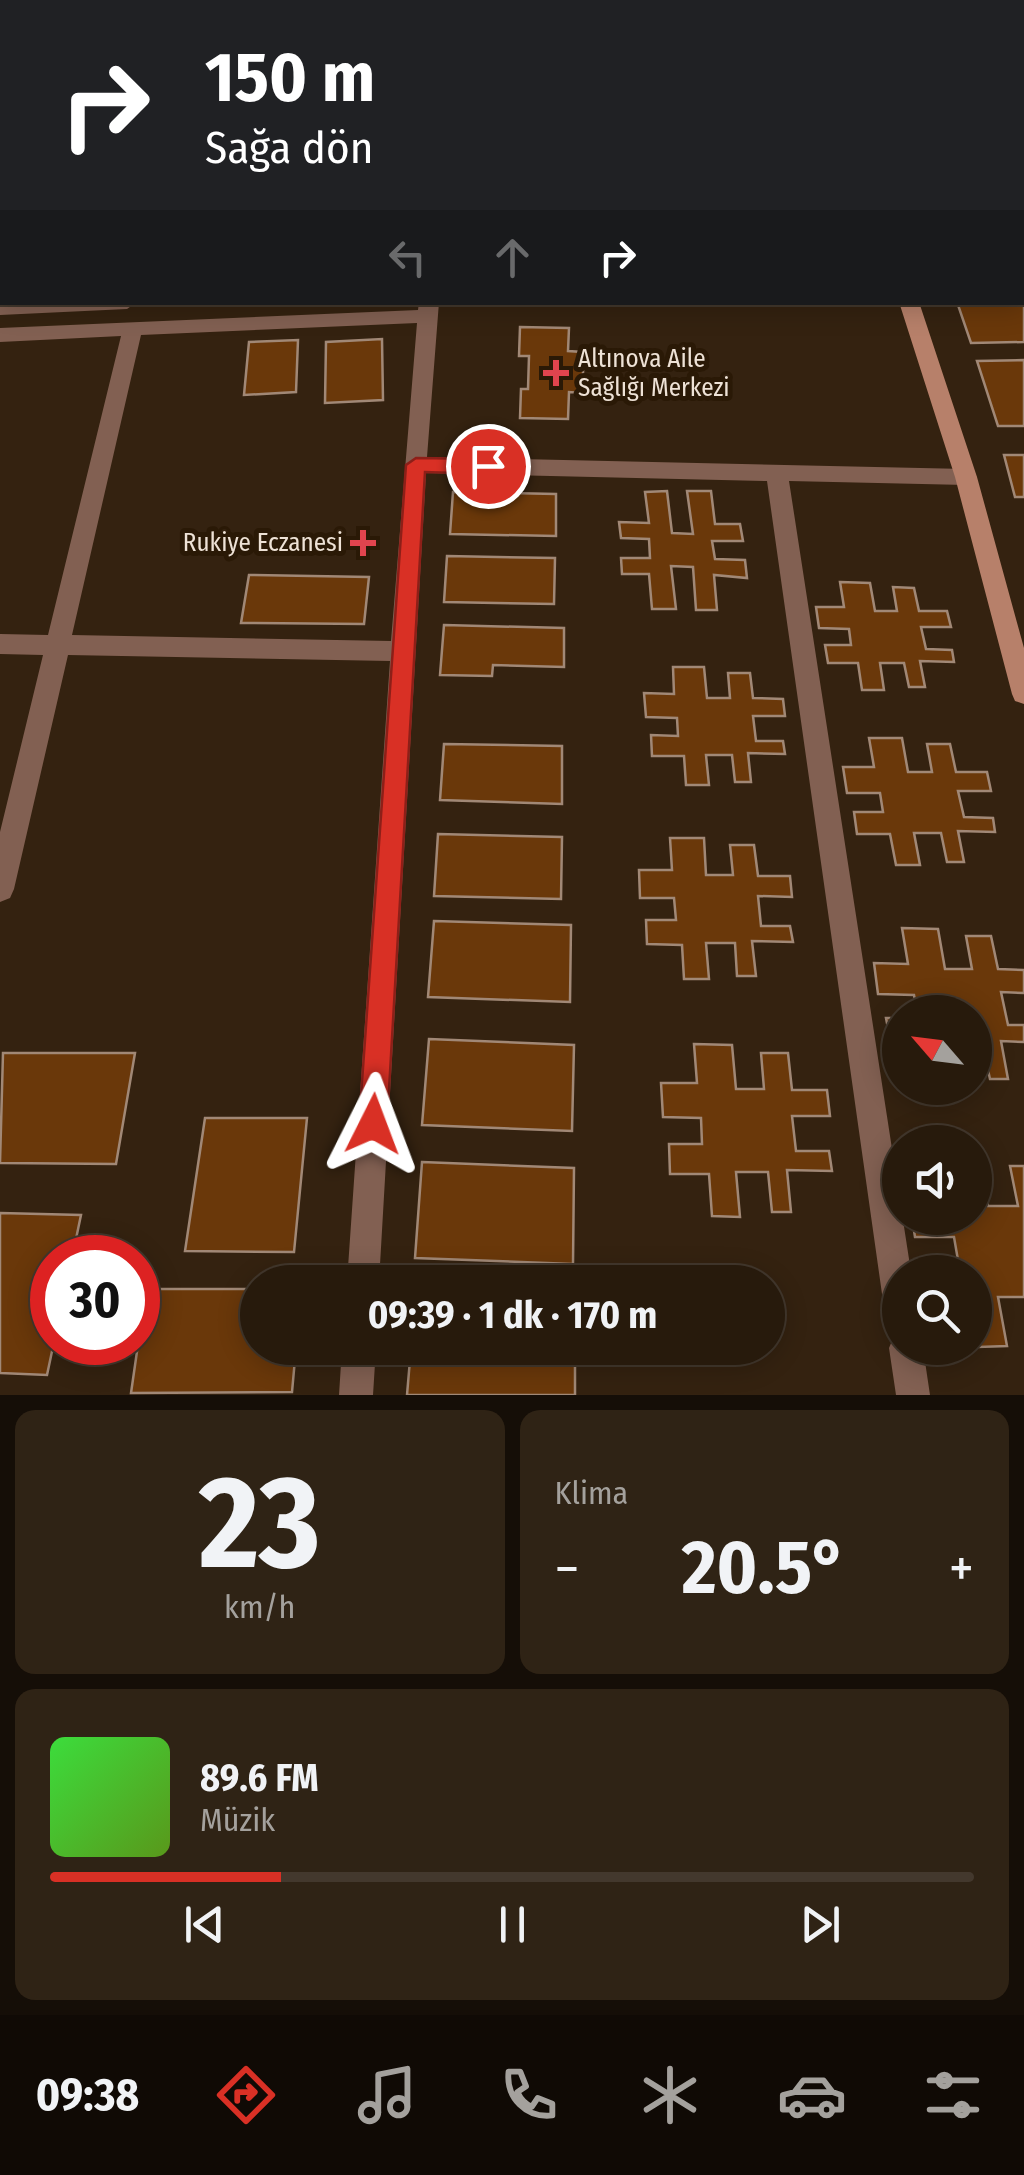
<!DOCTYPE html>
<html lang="tr">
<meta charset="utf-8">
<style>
:root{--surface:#271a0c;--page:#2f2315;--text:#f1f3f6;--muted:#a4a19d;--line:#43382d;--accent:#d93025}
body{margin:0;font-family:"Fira Sans Condensed",sans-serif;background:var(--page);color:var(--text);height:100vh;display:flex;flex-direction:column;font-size:38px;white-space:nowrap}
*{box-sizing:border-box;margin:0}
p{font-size:32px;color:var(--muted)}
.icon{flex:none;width:55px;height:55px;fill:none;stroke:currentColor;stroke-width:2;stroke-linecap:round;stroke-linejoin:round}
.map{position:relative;height:1395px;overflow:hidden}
.details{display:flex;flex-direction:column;gap:15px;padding:15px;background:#150e07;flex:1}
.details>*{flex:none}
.top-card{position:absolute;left:0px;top:0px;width:1025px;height:305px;box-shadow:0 5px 25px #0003,0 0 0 2px var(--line);background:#202124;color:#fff;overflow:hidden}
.needle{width:65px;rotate:298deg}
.tools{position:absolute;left:882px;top:995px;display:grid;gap:20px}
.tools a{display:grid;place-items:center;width:110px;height:110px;border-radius:50%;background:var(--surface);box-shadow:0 5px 25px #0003,0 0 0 2px var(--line);font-size:50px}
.speed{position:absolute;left:30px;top:1235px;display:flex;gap:20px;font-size:50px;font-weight:700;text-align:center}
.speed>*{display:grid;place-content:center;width:130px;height:130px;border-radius:50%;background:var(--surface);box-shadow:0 5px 25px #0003,0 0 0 2px var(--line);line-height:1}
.speed .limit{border:15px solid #d22;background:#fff;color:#111}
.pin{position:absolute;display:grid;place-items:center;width:85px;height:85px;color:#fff;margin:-42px;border:5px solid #fff;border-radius:50%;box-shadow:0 2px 10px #0007}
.me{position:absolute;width:110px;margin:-55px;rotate:3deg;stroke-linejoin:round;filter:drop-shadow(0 0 8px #0008)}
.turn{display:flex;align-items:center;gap:35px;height:210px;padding:0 40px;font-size:45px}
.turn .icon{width:130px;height:130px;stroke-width:2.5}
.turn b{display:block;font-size:70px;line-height:85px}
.lanes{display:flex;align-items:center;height:95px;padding:0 40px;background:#0003;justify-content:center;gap:50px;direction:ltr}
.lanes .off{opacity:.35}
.big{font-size:75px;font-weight:700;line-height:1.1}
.details .widget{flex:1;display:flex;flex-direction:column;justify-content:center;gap:15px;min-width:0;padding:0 35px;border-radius:20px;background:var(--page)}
.details .dial{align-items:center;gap:0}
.dial b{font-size:130px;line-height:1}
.song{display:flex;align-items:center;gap:30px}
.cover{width:120px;height:120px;border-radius:15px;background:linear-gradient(135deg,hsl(120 70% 55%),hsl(90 70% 35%))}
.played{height:10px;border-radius:5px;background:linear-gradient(90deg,var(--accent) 25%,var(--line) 25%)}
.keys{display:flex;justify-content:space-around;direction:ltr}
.heat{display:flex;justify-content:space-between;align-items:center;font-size:55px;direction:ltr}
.details .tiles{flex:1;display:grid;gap:15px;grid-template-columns:1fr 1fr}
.widget:last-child{grid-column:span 2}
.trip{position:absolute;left:240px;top:1265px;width:545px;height:100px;border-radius:50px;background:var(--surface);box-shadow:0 5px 25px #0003,0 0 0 2px var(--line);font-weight:700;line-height:100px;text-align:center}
.menu{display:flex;height:160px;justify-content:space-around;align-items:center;background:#100a05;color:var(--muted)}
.menu .icon{width:70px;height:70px}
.menu .on{color:var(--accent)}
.menu b{font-size:45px;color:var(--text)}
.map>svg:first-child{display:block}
.building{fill:#6a380a;stroke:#a18876;stroke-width:2.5}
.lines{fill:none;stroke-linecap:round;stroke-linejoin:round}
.street{fill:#826052;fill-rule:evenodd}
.secondary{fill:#b7806a;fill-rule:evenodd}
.route{fill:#d93025;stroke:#8d1f18;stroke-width:2.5}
.health-dot{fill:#e0444e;stroke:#2a1906;stroke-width:4}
.labels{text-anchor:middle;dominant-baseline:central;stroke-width:10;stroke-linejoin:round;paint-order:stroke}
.poi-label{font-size:25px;fill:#eee2d6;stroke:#2a1906;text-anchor:start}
</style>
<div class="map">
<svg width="1024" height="1395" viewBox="0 0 1024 1395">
<rect width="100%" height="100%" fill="#342210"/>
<!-- building -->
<path class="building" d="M1024 303V342L971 343 958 305Z
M520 327 569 328 568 351 583 352V393L569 392 568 419 520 418 521 389H528L529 356H519Z
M382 339 383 400 325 403 326 342Z
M298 340 296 392 244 395 249 342Z
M1024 360V426H998L977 361Z
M1004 455H1024V497H1015Z
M667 491 672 533 693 534 687 491H711L715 524H740L743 541H712L715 559 745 560 747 578 714 575 717 610H696L693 567 671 566 676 609H652L649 574H622L621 558H650L649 539 621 538 619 522 649 523 645 492Z
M453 492 556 494V536L450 534Z
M447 556 555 558 554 604 444 602Z
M249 575 369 577 364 624 241 623Z
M840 582 870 583 875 611H897L893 587 914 588 919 611H947L951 627H921L926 649 952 650 954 662 920 661 925 687H909L904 663H880L884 690H862L858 663H828L825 645H851L849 629 819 628 816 607H844Z
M444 625 564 628V667L493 665 492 676 440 675Z
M673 667H704L707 698H730L728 673H750L753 698 783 699 785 716H753L756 741H783L785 754 748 753 751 782H735L732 755H706L709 785H686L684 756H652L651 735 678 736 677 718 646 717 644 693 674 694Z
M869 738H902L908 772H932L927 744H950L956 772H987L991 791H958L964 817 993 818 995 832 958 831 964 862H947L941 833H914L920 865H896L890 834H857L854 812H883L880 793H847L843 767H874Z
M444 744 562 746V804L440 800Z
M438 834 562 837 561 899 434 896Z
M670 838H704L706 875H733L730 845H754L758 876H790L792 897 758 896 761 926H790L793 942 752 941 756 976H737L735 943H706L709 979H684L682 945 647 944 646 920H676L674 898H640L639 870H672Z
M434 921 571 925 570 1002 428 997Z
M902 928 938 929 945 969H972L966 936H991L998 969 1024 970V993L1001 992 1008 1025H1024V1042L1001 1041 1008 1079H990L982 1043H975V1012H917L914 995 878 994 874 963 908 964Z
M886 1018H900V1045L891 1044Z
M429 1039 574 1045 572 1131 422 1125Z
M694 1044 732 1045 736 1089H764L761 1053H788L792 1090H827L830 1116H792L796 1151H829L832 1171 787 1170 791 1212H772L768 1172H736L740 1217 712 1216 709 1174H670L669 1144H702L701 1118 663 1117 661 1083H697Z
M3 1053H135L116 1164 0 1163Z
M205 1118H307L294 1252 185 1251Z
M975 1157H980L988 1206H1018L1010 1166H1024V1297H998L1007 1346 978 1347 975 1272H925L924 1266H959L954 1237H915L912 1218H975Z
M422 1162 574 1168 573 1264 415 1258Z
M0 1213 81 1215 72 1258H52L54 1342 47 1375 0 1373Z
M146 1289H258V1348H296L292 1392 131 1393Z
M411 1348H575V1395H407Z"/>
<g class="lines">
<!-- street -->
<path class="street" d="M452 0H468V2H452Z
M1022 8H1024V18H1022Z
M0 76H2V86H0Z
M0 142H2V152H0Z
M1022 267H1024V279H1022Z
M0 301 2 302H137L127 309 0 315Z
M419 302H439L427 457 966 469 977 477 966 485 789 481 911 1272H900V1324L888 1320 884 1308 767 481 426 473 379 1282H347L390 661 68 655 14 889 10 898 0 902V832L43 655 0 654V634L48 635 121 336 0 342V328L418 310ZM417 323 391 641 72 635 141 335Z
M900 1334V1348H923L930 1395H896L889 1348 894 1336Z
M342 1348H376L373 1395H339Z"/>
<!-- secondary -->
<path class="secondary" d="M827 0H843L844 2H828Z
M899 302H919L977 477 1024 648V704L1015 701 1012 694 955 477Z"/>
</g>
<!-- route -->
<path class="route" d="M416 458 488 459 498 466 488 474 425 472 387 1124 383 1134 373 1138 363 1134 359 1124 406 465Z"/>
<!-- markers -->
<g class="health-dot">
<path d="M551 358h10v10h10v10h-10v10h-10v-10h-10v-10h10z"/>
<path d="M358 528h10v10h10v10h-10v10h-10v-10h-10v-10h10z"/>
</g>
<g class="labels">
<!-- poi labels -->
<g class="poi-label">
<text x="578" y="359">Altınova Aile<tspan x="578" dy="29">Sağlığı Merkezi</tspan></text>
<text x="343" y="543" text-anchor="end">Rukiye Eczanesi</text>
</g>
</g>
</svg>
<div class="tools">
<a><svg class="needle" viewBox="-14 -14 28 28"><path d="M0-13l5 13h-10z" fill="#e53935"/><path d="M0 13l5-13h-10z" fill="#a4a19d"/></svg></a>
<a><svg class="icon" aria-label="sound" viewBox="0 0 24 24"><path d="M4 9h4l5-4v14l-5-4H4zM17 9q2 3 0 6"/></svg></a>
<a><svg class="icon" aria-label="search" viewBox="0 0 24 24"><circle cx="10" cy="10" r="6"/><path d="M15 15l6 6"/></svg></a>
</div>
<div class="speed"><div class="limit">30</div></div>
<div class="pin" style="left:488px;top:466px;background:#d93025"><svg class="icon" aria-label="arrive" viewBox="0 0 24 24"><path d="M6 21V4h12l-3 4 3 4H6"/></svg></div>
<svg class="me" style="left:373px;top:1124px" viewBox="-20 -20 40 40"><path d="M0-17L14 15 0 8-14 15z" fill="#d93025" stroke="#fff" stroke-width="4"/></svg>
<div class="trip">09:39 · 1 dk · 170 m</div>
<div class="top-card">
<div class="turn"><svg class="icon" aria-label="right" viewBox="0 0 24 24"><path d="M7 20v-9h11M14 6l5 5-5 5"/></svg><div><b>150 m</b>Sağa dön</div></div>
<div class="lanes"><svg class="icon off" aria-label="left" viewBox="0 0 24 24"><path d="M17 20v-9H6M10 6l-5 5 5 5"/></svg><svg class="icon off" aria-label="ahead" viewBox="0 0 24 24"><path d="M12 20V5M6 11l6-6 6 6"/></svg><svg class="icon" aria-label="right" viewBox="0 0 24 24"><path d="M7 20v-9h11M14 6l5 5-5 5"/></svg></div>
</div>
</div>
<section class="details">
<div class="tiles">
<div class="widget dial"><b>23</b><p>km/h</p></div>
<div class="widget"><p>Klima</p>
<div class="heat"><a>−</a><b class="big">20.5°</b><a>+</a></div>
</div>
<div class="widget">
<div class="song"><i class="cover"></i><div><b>89.6 FM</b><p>Müzik</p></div></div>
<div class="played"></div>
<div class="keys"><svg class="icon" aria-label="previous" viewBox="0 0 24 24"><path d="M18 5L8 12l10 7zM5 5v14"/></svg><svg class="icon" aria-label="pause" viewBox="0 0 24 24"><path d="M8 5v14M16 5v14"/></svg><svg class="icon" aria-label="next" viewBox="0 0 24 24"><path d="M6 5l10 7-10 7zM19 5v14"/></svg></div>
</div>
</div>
</section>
<nav class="menu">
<b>09:38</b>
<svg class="icon on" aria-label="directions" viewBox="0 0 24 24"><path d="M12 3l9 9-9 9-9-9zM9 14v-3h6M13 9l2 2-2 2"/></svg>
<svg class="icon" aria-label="music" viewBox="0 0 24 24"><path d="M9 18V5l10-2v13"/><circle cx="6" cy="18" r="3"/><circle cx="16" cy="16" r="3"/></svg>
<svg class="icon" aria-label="phone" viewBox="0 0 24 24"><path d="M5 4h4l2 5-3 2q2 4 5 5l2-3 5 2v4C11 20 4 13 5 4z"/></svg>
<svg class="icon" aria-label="climate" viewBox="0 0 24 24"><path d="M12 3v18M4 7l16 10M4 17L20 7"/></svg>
<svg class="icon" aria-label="car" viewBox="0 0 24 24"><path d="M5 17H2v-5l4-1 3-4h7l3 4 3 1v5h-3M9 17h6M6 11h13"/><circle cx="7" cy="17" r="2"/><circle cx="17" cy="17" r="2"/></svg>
<svg class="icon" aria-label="filters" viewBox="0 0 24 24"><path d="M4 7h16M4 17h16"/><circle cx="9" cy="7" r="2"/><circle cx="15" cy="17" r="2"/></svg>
</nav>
